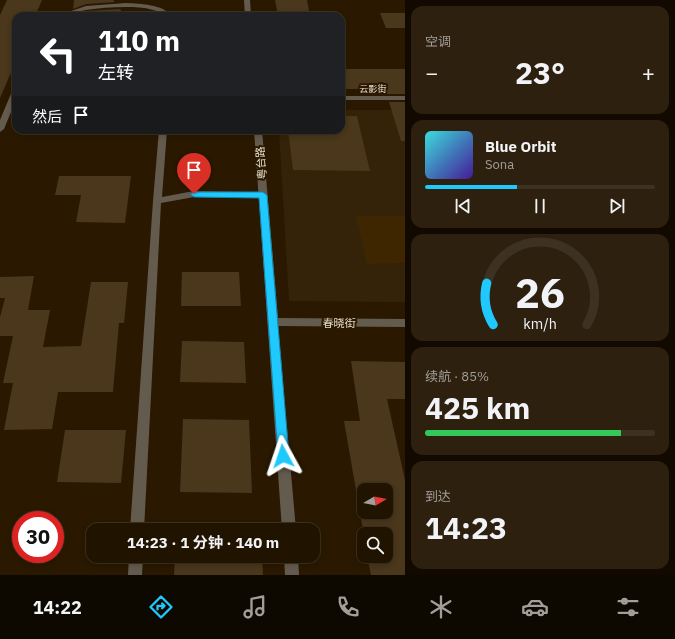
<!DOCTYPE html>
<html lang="zh">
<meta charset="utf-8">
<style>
:root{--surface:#201300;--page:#2d200f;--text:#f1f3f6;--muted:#a29e99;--line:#3d3222;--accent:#1fc9fd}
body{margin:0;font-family:"IBM Plex Sans","Noto Sans SC",sans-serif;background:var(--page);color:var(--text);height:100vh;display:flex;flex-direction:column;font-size:15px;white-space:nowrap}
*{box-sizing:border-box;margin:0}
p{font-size:13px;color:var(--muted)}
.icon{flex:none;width:22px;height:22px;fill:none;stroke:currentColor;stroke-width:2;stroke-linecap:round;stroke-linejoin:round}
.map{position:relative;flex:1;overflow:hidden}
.side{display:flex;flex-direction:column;gap:6px;padding:6px;background:#120a00;width:270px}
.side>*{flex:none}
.banner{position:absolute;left:12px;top:12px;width:333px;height:122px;border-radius:12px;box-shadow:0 2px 6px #0003,0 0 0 1px var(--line);background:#202124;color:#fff;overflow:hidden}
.needle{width:26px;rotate:80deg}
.fabs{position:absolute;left:357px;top:483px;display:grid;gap:8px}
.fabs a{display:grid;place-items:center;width:36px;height:36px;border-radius:8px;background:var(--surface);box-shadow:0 2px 6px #0003,0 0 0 1px var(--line);font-size:20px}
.speed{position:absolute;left:12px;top:511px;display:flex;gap:8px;font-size:20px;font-weight:700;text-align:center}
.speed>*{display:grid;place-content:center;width:52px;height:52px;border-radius:50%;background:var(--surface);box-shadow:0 2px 6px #0003,0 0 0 1px var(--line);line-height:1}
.speed .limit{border:6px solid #d22;background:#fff;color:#111}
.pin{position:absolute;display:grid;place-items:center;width:34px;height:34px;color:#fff;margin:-41px -17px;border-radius:50% 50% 50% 0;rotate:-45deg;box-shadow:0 0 4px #0007}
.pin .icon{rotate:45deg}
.me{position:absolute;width:44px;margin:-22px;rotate:355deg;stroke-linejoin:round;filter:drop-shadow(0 0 3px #0008)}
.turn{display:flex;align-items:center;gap:14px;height:84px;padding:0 20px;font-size:18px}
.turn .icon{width:52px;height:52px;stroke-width:2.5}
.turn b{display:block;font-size:28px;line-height:34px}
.then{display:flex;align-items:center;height:38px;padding:0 20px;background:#0003;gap:8px;font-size:15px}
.big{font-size:30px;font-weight:700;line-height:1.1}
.side .tile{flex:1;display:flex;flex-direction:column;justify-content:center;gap:6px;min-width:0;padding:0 14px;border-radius:12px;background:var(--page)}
.side .dial{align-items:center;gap:0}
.dial svg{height:104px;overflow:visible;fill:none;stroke:var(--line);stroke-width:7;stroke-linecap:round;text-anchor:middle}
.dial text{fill:var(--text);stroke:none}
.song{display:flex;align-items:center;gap:12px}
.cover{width:48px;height:48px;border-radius:6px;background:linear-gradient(135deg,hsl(180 70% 55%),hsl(260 70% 35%))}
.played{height:4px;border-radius:2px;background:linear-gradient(90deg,var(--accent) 40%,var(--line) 40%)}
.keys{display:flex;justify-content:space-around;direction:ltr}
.heat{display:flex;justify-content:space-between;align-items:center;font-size:22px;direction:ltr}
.charge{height:6px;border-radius:3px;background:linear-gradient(90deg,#34c759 85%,var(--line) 0)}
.trip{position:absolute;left:86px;top:523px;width:234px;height:40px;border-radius:12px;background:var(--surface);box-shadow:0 2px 6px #0003,0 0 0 1px var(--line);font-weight:700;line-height:40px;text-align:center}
.menu{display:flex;height:64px;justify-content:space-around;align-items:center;background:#0d0800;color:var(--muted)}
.menu .icon{width:28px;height:28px}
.menu .active{color:var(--accent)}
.menu b{font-size:18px;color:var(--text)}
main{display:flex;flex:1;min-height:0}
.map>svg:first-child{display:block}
.built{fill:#342308}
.green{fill:#3d2600}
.building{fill:#4a371c;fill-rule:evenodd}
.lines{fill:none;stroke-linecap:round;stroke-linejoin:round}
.service{fill:#645b4f;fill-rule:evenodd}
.minor{fill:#645b4f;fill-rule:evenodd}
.route{fill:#1fc9fd;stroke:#1483a4}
.labels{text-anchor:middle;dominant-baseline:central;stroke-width:4;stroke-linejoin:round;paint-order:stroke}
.far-street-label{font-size:9px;fill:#e9ddce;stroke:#2a1900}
.street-label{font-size:11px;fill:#e9ddce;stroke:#2a1900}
</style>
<main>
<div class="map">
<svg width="405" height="575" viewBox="0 0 405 575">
<rect width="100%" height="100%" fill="#2a1900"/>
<!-- built -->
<path class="built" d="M341 110H405V302L289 301 279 130H341Z"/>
<!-- green -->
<path class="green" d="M356 216H405V263L367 264Z"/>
<!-- building -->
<path class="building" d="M7 0H42L35 16H16V61L0 98V15Z
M74 0H113L115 2 86 4 73 9Z
M275 0H307L310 16H278Z
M120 9 125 16H72L86 11Z
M380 13H405V28H386Z
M341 69H405V94H387L386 89H341Z
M389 102H405V141H401Z
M341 116H357L370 171 293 170 288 130H341Z
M59 176H131L125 223 76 222 81 195H55Z
M182 272H239L241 306H181Z
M34 276 28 310H50L43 347 81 346 91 282H128L124 323H119L113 392H58L52 429 4 430 13 383H3L13 336H0V317L5 298H0V277Z
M182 341 244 342 246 383 180 382Z
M351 361 405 362V399H387L405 480V575H371L367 556H386V534H364V536L344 421H360ZM364 490H386V512H364Z
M183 419 249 420 252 493 180 492Z
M65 430H126L121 483 57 482Z
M177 524 261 526V530H176Z
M175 556H262L263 575H174Z"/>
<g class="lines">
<!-- service -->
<path class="service" d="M126 3C142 4 161 4 173 16 165 16 161 12 153 10 144 7 135 7 126 7 112 7 99 8 86 10 75 12 67 16 56 16L86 6Z
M13 89H16V100L4 129 0 132V120Z
M159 130H167L162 197 194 191 263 192 267 195 263 198 194 197 161 203 144 530H130L153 201Z
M129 556H143L142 575H128Z"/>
<!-- minor -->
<path class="minor" d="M244 0H250L251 16H245Z
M341 96H405V100H341Z
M254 130H262L278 318 405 319V327L278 326 296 530H282Z
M284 556H298L299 575H285Z"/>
</g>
<!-- route -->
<path class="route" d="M194 192H263L267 195 289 456 287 460 283 461 279 460 278 456 259 198 194 197 190 194Z"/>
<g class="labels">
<!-- far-street labels -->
<g class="far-street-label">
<text x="373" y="88">云影街</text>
</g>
<!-- street labels -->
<g class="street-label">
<text transform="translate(261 163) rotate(-94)">粤台路</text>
<text x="339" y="323">春晓街</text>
</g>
</g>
</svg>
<div class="fabs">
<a><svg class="needle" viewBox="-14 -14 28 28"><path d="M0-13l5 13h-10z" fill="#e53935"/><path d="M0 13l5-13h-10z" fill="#a29e99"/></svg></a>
<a><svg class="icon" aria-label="search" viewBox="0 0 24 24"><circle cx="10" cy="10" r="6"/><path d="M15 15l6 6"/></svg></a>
</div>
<div class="speed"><div class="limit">30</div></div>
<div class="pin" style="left:194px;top:194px;background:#d93025"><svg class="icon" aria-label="arrive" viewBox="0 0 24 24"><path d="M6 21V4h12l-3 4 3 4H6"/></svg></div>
<svg class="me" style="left:283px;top:456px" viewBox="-20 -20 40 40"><path d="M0-17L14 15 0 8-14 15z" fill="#1fc9fd" stroke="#fff" stroke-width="4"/></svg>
<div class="trip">14:23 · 1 分钟 · 140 m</div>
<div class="banner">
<div class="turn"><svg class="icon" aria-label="left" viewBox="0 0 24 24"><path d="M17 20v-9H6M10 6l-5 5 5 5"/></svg><div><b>110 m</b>左转</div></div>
<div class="then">然后<svg class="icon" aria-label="arrive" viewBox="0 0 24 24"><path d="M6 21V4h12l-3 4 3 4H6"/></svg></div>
</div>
</div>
<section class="side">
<div class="tile"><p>空调</p>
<div class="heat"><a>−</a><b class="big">23°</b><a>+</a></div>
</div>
<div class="tile">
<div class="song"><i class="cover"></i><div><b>Blue Orbit</b><p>Sona</p></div></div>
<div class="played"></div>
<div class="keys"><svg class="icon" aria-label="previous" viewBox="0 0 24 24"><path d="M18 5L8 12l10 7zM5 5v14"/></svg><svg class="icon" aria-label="pause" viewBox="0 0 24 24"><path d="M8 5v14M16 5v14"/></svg><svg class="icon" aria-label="next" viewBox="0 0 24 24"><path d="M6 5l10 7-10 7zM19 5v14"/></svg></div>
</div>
<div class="tile dial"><svg viewBox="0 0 100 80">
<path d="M14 69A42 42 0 1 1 86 69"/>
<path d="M14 69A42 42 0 0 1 9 37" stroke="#1fc9fd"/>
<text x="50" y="56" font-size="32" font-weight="700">26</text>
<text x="50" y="72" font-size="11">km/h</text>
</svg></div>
<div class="tile"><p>续航 · 85%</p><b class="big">425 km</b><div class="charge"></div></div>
<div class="tile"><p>到达</p><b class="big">14:23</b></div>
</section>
</main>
<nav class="menu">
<b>14:22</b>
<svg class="icon active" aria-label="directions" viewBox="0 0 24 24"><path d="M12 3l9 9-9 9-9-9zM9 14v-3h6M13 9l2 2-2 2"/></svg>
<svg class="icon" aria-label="music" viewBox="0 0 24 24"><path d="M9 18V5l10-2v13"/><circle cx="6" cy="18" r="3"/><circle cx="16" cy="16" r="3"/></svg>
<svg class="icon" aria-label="phone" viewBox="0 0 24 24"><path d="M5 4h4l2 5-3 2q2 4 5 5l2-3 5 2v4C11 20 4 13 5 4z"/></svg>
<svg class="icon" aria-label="climate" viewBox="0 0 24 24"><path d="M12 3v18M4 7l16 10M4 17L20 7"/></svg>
<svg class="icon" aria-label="car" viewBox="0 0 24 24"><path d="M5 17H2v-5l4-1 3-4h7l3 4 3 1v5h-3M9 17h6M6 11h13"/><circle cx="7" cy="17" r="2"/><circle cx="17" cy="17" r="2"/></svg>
<svg class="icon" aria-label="filters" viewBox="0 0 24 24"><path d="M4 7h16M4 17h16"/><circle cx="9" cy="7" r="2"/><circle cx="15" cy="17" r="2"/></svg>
</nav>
